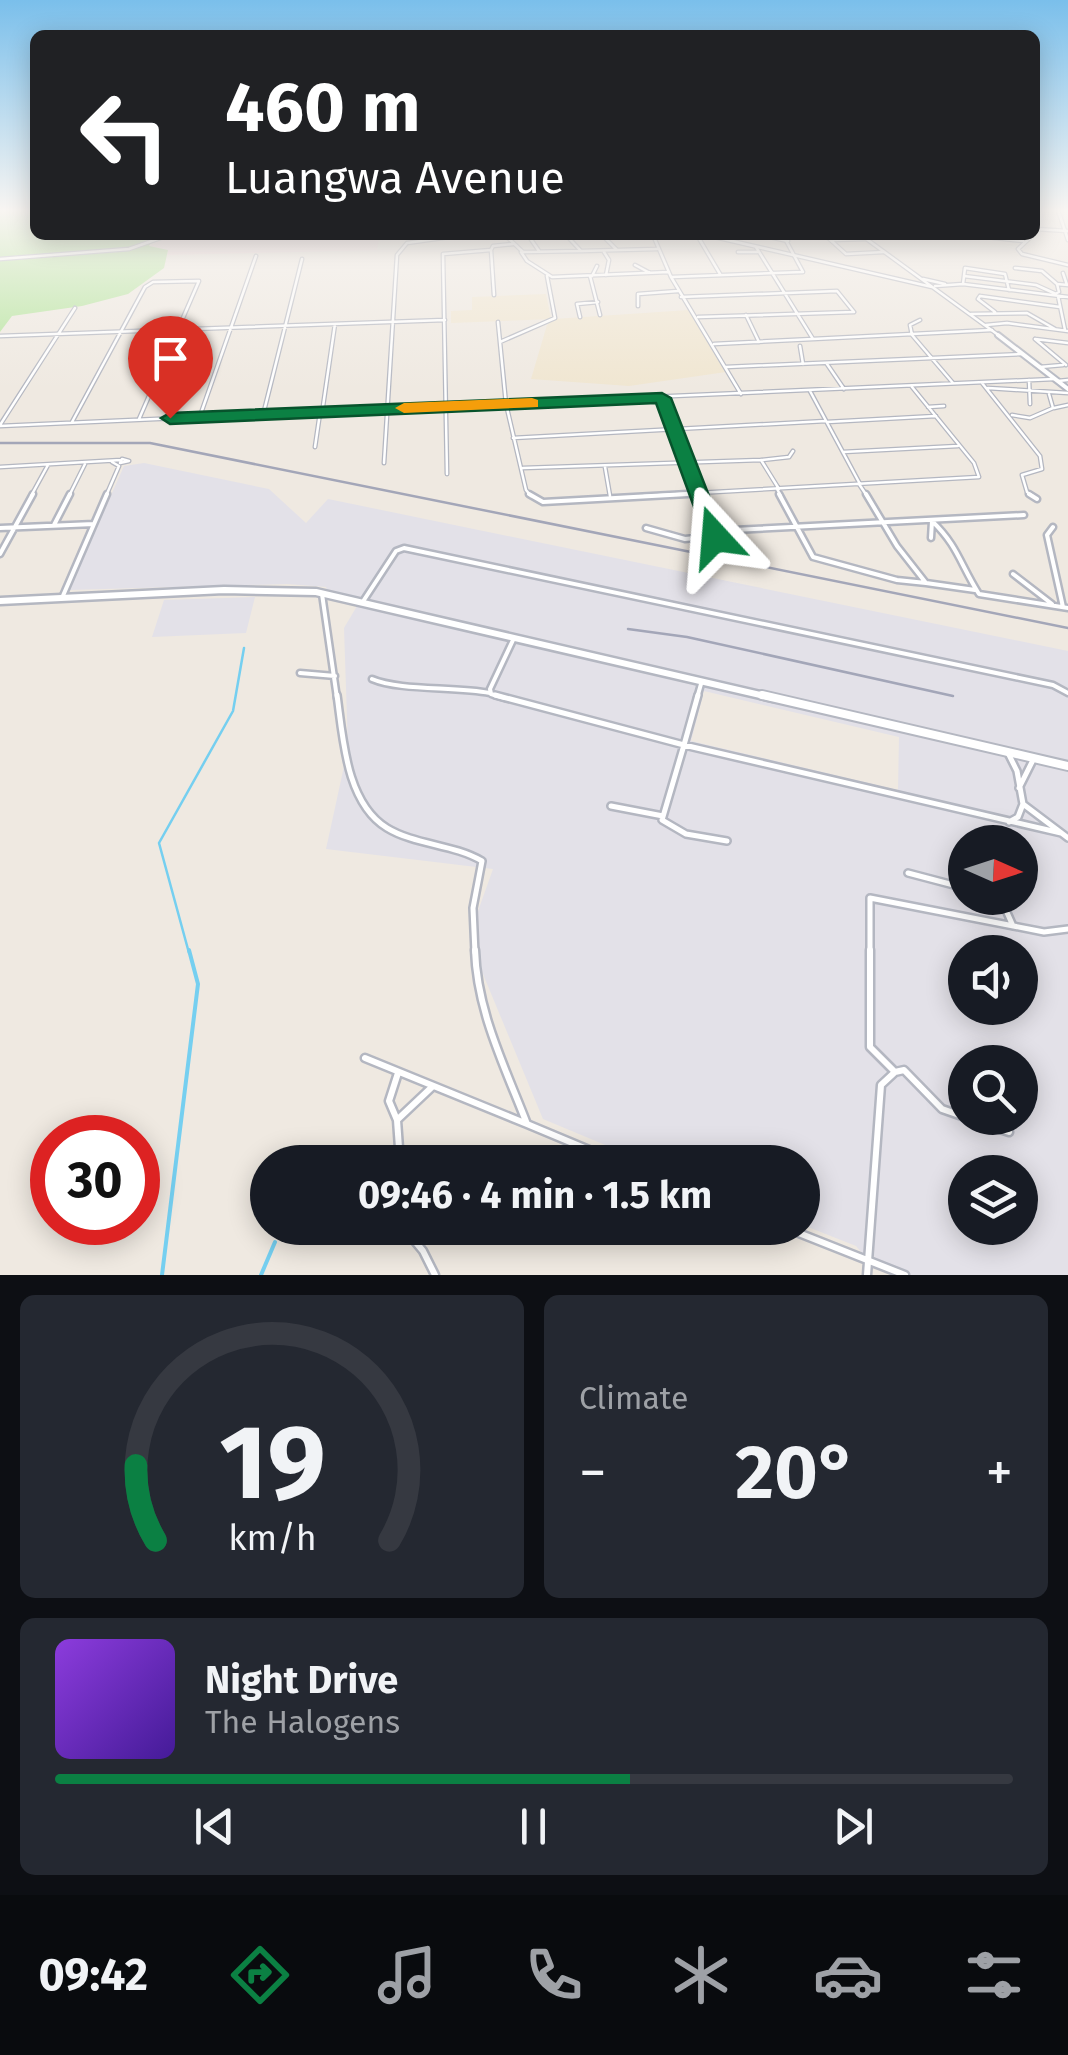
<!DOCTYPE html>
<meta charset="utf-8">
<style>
:root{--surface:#171b24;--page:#242831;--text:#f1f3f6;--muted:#9ea1a6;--line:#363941;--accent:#0b8043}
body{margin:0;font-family:"Fira Sans",sans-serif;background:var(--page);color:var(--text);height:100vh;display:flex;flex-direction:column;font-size:38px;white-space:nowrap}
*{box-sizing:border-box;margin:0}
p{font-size:32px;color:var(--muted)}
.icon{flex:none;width:55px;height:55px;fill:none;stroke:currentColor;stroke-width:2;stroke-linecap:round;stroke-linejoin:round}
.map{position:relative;height:1275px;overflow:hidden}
.panel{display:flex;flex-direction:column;gap:20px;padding:20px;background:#0d0f14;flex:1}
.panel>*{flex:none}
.guide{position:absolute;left:30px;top:30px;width:1010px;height:210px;border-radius:15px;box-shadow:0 5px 25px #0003;background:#202124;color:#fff;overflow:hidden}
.needle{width:65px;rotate:93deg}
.buttons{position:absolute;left:948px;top:825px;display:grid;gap:20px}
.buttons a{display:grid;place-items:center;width:90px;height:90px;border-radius:50%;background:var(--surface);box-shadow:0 5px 25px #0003;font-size:50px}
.speed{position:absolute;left:30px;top:1115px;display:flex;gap:20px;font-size:50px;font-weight:700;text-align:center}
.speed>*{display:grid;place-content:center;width:130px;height:130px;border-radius:50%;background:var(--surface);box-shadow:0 5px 25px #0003;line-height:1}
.speed .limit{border:15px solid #d22;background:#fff;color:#111}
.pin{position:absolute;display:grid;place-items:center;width:85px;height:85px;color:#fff;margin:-102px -42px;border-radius:50% 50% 50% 0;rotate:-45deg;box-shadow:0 0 10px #0007}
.pin .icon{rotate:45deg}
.me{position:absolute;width:110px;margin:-55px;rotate:341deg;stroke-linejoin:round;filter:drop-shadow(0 0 8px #0008)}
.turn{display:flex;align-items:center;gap:35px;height:210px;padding:0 30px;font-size:45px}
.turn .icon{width:130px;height:130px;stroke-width:2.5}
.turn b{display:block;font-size:70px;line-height:85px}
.big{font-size:75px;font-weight:700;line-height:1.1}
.panel .tile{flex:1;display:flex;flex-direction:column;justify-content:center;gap:15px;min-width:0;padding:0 35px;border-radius:15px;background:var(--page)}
.panel .dial{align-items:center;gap:0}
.dial svg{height:260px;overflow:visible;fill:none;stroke:var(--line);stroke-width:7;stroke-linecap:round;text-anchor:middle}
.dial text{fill:var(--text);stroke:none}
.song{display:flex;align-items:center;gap:30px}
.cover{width:120px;height:120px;border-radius:15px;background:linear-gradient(135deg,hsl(270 70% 55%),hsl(260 70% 35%))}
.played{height:10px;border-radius:5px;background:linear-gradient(90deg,var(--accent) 60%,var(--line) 60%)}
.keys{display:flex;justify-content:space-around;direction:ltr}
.heat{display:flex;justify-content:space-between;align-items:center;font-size:55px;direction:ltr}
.panel .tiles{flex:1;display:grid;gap:20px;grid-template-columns:1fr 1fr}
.tile:last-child{grid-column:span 2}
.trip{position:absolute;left:250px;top:1145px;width:570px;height:100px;border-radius:50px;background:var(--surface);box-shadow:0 5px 25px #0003;font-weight:700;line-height:100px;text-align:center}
.tab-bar{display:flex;height:160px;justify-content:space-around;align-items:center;background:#090b0e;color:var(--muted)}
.tab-bar .icon{width:70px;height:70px}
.tab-bar .selected{color:var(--accent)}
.tab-bar b{font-size:45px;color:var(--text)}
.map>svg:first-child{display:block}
.industrial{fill:#e3e1e8;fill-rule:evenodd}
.education{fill:#f0e6d1}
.medical{fill:#f5dfe0}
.green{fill:#b6e59e}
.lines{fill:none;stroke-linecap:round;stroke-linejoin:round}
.stream-far1{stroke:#75cff0;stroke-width:2.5}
.stream{stroke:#75cff0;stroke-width:4}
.minor-far3-casing{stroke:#b4b7c1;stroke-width:5}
.minor-far2-casing{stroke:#b4b7c1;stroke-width:9}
.minor-far1-casing{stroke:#b4b7c1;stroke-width:10}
.minor-casing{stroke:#b4b7c1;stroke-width:11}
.tertiary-far1-casing{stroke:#b4b7c1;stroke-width:5}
.tertiary-casing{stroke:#b4b7c1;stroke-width:8}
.secondary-far1-casing{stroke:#b4b7c1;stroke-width:11}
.secondary-casing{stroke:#b4b7c1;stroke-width:12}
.minor-far3{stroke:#fff;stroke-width:2.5}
.minor-far2{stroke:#fff;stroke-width:4}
.minor-far1{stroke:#fff;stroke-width:5}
.minor{stroke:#fff;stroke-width:6}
.tertiary-far1{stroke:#fff;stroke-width:2.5}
.tertiary{stroke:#fff;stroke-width:4}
.secondary-far1{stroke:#fff;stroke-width:6}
.secondary{stroke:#fff;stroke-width:8}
.rail{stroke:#a3a6b8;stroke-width:2.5}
.route{fill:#0b8043;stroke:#07532c;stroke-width:2.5}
.slow{fill:#f59e0b}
</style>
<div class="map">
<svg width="1068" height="1275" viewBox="0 0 1068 1275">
<rect width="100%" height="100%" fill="#efe9e1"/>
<!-- industrial -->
<path class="industrial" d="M144 463 269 489 306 523 328 499 1068 651V1275H908L868 1260 856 1246 803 1225 802 1162H646L543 1119 478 962 477 914 493 869 326 849 348 748 344 628 357 606 330 600 326 587 287 584 69 590 124 466ZM704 691 899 737 898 790 691 741ZM965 842H1020V898H965ZM965 952H1020V1008H965ZM965 1062H1020V1118H965ZM965 1172H1020V1228H965Z
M255 597 246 633 152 637 164 600Z"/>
<!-- education -->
<path class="education" d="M546 294 551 319 451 323V311L472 310V297Z
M689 310 726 372 629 386 531 379 547 325 554 319Z"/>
<!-- medical -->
<path class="medical" d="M173 235H380L377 250 167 255 168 251 148 246Z"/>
<!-- green -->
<path class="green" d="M0 210H35V235H156L149 246 168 250 164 268 128 294 82 306 12 316 0 332Z"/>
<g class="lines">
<!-- stream-far1 -->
<path class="stream-far1" d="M189 953 159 843 233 711 244 648"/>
<!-- stream -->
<path class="stream" d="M162 1275 198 984 189 950
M261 1275 275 1242"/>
<!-- minor-far3 casing -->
<g class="minor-far3-casing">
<path id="minor-far3" d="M1058 210 1068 240
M1035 229 1068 231
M449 235 506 237
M505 235 523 252 581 251
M528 235 539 251
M566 235 581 251 657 249
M602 235 616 249
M653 235 671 277 741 394
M697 235 720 274
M760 235 788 241
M825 235 846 254 884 252
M1033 235 1018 249 1022 254 1068 265
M987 237 1023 241
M831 240 866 239
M491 250 493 246 513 244
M521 252 527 261 552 277 669 272
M604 252 609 260 606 275
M738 252H757
M635 265 650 273
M1015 268 1042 271 1057 284
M1063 273 1067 285
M590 276 600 315
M592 276 597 266
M964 276 1036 285 1056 294
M672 277 803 272 783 235
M923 279 945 284
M963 284 965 268 1005 274 1009 290
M935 286 963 284 1068 297
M1055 294 1059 292 1057 284 1068 285
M980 296 1060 307
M980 296 978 299 995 312
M1058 296 1065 330
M681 297 837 291 854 312 698 317
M638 306V294L678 291
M971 314 1027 313 1055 329
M746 315 759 342
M580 317 577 304 598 302
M920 320 910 325 912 335 953 383
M498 322 506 404 526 490 531 496
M986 325 1007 323 1068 331
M0 336 445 320
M813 339 992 330
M1035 339 1066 365
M1035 339 1068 343
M500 342 555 318 547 276
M714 344 813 339 756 247
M800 346 803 364
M827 364 844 389
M726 367 1021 354
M1040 367 1063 365
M1029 380 1030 404
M1058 381 1068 380
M982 383 1040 456 1042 469 1022 475 1027 492 1033 496
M988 388 1068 393
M810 391 860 484
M663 399 700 496
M928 407 944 406
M1054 408 1068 405
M322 413 335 324
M263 415 302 259
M1012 415 1030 418 1053 408 1049 394
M200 416 256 256
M72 422 145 287 153 282 199 281 139 419
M827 422 936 416
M0 425 75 308
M0 426 1054 379
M513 438 826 421
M315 447 320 413
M843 452 958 446
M122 459 129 461 120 463Z
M761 460 789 457 793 451
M384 463 397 255 407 243 449 237
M0 467 121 460
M605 467 610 496
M523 468 761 460 779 489
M447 474 443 254 491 250 494 295
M859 484 867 496
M777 489 781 496
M31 496 48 465
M69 496 85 464
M106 496 119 466 112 462
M644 496 979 477 974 463 912 387"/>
</g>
<!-- minor-far2 casing -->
<g class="minor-far2-casing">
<path id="minor-far2" d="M529 494 543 502 688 494
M779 494 813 557 897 580 926 583
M866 494 897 546 926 583 975 590
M1029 494 1037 499
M54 525 70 494
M1053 527 1047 535 1063 607
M0 528 94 524
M646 528 685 539 715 536 699 494
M714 531 1024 515
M931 538 932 521C958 546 960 564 979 594L1068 608
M0 554 33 494
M1013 574 1052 604
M322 594 337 698
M62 598 107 494
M362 603 396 551 404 548 1053 685 1068 693
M300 673 335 676
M372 679C400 691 455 686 490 693
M505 698 491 694 490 689 514 638
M697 698 701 684"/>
</g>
<!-- minor-far1 casing -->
<g class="minor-far1-casing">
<path id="minor-far1" d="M337 695C343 738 346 803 387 828 415 845 453 844 482 861L473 908 475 953
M495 695 684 745 698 695
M1008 753 1017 771 1023 804 1068 838
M1019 788 1034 758
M611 806 663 816
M1009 822 1018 817 1023 804
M727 841 686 834 662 820 684 745 1061 833
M908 873 965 888
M996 898 1001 899 1013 926
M870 953V898L1044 932 1068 929"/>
</g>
<!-- minor casing -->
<g class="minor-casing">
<path id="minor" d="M475 950C477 1012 505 1067 527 1124L618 1162
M870 950V1047L895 1072
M365 1058 527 1124
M966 1118 1009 1132
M397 1120 389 1101 398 1073
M400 1162 397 1120 433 1086
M404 1228 423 1251 435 1275
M786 1228 905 1275
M867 1275 881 1085 895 1072 904 1070 942 1109 965 1117"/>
</g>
<!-- tertiary-far1 casing -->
<g class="tertiary-far1-casing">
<path id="tertiary-far1" d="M706 235 932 287
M861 235 1001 337
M0 259 129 249 169 235"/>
</g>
<!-- tertiary casing -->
<g class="tertiary-casing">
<path id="tertiary" d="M998 335 1068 389"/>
</g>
<!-- secondary-far1 casing -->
<g class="secondary-far1-casing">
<path id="secondary-far1" d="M0 601 224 590 316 592 773 698"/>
</g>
<!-- secondary casing -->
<g class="secondary-casing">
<path id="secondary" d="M762 695 1068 766"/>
</g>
<!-- minor-far3 -->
<use href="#minor-far3" class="minor-far3"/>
<!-- minor-far2 -->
<use href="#minor-far2" class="minor-far2"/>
<!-- minor-far1 -->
<use href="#minor-far1" class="minor-far1"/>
<!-- minor -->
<use href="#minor" class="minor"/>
<!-- tertiary-far1 -->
<use href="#tertiary-far1" class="tertiary-far1"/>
<!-- tertiary -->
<use href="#tertiary" class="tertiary"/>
<!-- secondary-far1 -->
<use href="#secondary-far1" class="secondary-far1"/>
<!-- secondary -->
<use href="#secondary" class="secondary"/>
<!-- rail -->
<path class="rail" d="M0 443H150L1068 628
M628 629 687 637 953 696"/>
</g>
<!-- sky -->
<linearGradient id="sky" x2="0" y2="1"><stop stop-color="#7abfeb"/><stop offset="0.54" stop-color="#f8f5f2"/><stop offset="1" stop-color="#f8f5f2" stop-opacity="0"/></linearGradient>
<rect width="1068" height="389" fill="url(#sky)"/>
<!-- route -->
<path class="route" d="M662 393 671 398 725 537 722 542H708L705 537 656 403 170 424 161 418 170 413Z"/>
<!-- slow -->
<path class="slow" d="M532 398 538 400V407L404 413 395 408 404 403Z"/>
</svg>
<div class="buttons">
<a><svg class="needle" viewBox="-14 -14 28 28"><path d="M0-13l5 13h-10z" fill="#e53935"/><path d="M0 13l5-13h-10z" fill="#9ea1a6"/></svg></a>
<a><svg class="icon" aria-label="sound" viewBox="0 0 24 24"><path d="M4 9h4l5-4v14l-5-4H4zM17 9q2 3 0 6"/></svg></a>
<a><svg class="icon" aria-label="search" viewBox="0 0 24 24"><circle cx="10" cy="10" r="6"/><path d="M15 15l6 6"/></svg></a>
<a><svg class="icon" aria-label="layers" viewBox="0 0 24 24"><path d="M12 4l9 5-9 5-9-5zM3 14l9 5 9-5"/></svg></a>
</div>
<div class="speed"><div class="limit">30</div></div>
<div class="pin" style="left:170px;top:418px;background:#d93025"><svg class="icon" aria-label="arrive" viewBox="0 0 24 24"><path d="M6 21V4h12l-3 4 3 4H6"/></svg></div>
<svg class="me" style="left:715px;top:537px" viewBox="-20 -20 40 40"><path d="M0-17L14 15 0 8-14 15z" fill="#0b8043" stroke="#fff" stroke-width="4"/></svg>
<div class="trip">09:46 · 4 min · 1.5 km</div>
<div class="guide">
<div class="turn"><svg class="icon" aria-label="left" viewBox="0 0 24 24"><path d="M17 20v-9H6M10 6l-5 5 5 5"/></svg><div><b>460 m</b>Luangwa Avenue</div></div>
</div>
</div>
<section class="panel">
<div class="tiles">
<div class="tile dial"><svg viewBox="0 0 100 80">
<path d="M14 69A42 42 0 1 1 86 69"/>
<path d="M14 69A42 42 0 0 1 8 46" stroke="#0b8043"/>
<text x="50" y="56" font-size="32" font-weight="700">19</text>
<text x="50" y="72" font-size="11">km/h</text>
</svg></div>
<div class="tile"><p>Climate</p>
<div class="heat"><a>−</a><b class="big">20°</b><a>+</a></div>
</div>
<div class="tile">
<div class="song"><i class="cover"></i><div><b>Night Drive</b><p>The Halogens</p></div></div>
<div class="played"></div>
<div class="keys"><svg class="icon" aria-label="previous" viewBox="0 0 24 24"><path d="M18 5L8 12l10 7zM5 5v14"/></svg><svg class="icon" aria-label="pause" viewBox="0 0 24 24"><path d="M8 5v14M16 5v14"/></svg><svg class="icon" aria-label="next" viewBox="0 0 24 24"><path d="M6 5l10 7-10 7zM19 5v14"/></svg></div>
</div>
</div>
</section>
<nav class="tab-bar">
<b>09:42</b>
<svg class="icon selected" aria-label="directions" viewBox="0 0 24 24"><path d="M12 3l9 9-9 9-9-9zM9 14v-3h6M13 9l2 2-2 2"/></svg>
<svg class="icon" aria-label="music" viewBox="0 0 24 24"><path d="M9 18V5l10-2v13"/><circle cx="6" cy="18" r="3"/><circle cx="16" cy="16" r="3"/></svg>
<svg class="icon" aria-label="phone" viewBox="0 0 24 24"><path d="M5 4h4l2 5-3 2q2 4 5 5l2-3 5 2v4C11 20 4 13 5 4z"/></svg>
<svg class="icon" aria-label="climate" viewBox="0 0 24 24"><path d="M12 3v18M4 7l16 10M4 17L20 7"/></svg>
<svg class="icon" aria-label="car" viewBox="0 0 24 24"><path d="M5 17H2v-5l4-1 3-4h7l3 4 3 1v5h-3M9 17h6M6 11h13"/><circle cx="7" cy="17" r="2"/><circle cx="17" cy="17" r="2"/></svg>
<svg class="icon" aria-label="filters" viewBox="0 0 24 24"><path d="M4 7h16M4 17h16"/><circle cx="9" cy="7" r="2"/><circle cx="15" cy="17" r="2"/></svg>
</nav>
